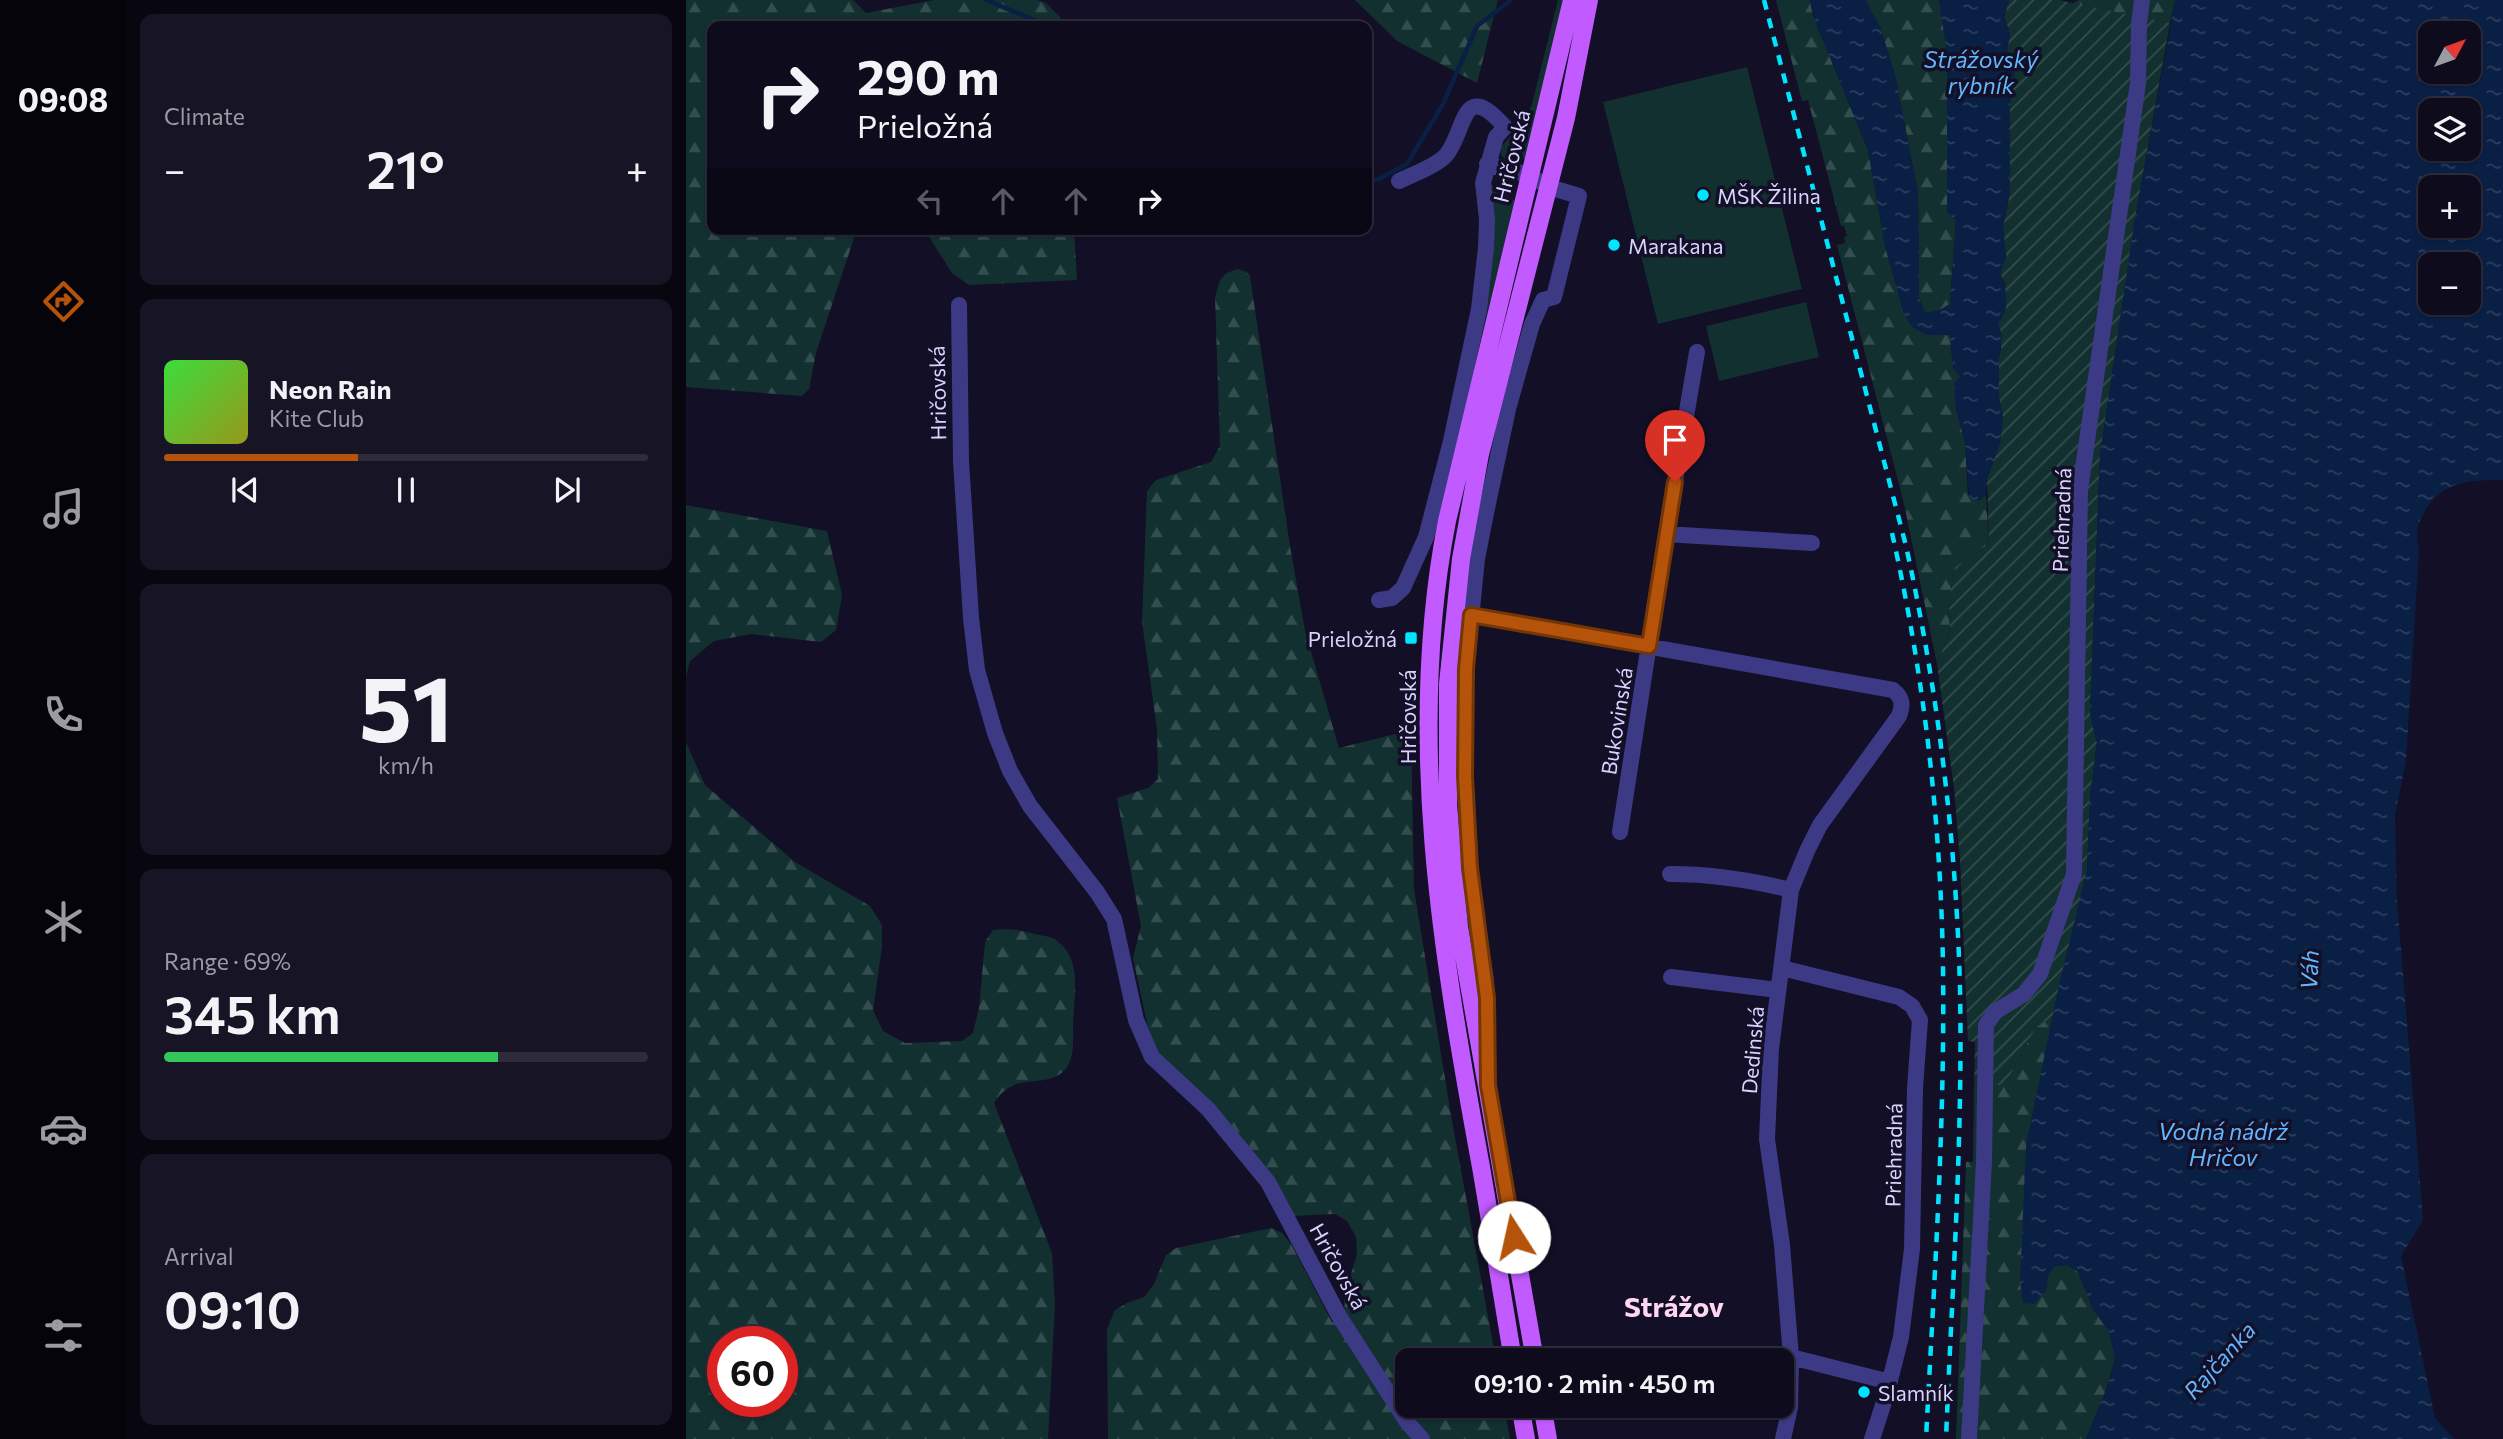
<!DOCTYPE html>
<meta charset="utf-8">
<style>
:root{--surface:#0e0b1c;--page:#171425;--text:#f1f3f6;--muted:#9b9ba3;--line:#2e2b3b;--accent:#b45309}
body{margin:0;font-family:Commissioner,sans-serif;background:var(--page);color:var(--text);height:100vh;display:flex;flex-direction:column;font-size:26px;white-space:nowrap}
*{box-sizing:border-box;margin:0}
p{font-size:23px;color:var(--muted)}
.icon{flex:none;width:38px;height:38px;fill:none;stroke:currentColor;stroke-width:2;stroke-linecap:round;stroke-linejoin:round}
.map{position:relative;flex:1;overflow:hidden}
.sheet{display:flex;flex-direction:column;gap:14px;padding:14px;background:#08060f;width:560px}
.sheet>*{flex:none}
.guide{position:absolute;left:21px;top:21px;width:665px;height:214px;border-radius:14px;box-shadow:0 2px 5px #0004,0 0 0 2px var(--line);background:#0e0b1c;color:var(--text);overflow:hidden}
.needle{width:46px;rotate:49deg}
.buttons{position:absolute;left:1732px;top:21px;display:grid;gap:14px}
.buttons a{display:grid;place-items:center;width:63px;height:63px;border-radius:14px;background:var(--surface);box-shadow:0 2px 5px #0004,0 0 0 2px var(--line);font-size:35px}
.speed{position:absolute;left:21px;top:1326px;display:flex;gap:14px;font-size:35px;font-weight:700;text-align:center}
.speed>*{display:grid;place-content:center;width:91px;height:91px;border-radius:50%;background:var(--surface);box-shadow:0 2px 5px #0004,0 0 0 2px var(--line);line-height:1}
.speed .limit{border:10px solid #d22;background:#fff;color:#111}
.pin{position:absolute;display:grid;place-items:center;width:60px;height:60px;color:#fff;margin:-72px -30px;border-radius:50% 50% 50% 0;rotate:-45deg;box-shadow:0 0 7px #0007}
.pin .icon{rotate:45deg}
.me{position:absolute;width:77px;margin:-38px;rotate:350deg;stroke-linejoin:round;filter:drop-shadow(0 0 5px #0008)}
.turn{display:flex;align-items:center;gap:24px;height:147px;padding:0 35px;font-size:32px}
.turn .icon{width:91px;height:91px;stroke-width:2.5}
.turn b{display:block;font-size:49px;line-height:60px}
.lanes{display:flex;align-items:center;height:66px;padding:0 35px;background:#0003;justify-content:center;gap:35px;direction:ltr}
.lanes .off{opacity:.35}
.big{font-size:52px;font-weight:600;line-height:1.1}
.sheet .card{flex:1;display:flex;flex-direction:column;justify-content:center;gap:10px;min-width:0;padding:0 24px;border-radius:14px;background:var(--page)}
.sheet .dial{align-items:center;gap:0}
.dial b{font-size:91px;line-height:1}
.song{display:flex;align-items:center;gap:21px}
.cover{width:84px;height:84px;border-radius:10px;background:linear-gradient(135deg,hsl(120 70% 55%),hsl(60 70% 35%))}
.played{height:7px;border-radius:4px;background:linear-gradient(90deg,var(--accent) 40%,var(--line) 40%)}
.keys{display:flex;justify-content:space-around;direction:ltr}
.heat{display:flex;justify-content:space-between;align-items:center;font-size:38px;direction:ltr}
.charge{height:10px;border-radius:5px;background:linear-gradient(90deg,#34c759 69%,var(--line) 0)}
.trip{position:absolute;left:709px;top:1348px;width:399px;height:70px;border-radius:14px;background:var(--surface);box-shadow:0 2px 5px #0004,0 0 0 2px var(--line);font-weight:600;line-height:70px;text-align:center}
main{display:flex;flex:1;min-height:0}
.tab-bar{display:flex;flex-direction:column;width:126px;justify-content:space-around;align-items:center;background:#06040b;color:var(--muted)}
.tab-bar .icon{width:49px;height:49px}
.tab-bar .active{color:var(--accent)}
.tab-bar b{font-size:32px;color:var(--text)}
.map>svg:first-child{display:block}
.green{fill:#12302f}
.forest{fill:url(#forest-firs);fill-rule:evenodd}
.garden{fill:url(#garden-furrows)}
.water{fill:url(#water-ripples);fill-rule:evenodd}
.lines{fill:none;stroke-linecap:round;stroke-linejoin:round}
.stream{stroke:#0a1f44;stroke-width:4.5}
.street{stroke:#3d3a85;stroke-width:16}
.primary{stroke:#c25bff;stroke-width:18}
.rail{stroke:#00e5ff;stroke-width:4.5;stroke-dasharray:10 9;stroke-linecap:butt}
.route-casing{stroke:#753606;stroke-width:18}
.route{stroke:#b45309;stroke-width:12}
.poi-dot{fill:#00e5ff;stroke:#130f26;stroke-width:2.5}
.labels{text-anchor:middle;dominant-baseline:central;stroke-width:7;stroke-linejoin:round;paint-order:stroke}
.street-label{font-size:21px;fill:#d9d4ff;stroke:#130f26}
.poi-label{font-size:21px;fill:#d9d4ff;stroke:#130f26;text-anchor:start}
.water-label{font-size:23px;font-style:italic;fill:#62b6ff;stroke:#130f26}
.district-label{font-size:28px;font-weight:bold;fill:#ffd6f0;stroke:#130f26}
</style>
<main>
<nav class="tab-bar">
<b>09:08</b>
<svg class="icon active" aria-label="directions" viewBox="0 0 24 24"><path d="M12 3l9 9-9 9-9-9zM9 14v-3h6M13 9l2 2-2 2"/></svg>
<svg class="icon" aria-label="music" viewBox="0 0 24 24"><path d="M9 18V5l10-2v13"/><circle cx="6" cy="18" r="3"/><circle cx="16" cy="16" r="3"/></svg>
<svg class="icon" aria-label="phone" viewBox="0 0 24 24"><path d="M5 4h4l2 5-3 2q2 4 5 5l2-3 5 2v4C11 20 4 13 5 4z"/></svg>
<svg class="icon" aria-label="climate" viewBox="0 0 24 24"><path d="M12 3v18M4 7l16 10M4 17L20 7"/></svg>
<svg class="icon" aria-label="car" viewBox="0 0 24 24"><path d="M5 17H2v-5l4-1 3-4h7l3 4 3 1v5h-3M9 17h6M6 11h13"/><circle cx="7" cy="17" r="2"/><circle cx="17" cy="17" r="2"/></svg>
<svg class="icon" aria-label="filters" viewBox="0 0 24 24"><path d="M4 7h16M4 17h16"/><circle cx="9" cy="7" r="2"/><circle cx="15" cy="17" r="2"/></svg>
</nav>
<section class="sheet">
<div class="card"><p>Climate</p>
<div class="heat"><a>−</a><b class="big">21°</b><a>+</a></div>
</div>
<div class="card">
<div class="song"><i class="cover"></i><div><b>Neon Rain</b><p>Kite Club</p></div></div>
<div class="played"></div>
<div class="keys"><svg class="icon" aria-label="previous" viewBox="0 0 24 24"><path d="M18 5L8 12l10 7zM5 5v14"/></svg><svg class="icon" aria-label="pause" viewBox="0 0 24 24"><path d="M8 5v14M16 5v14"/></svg><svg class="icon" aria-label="next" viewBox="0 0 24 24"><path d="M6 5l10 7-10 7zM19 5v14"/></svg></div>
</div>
<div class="card dial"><b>51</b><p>km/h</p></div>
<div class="card"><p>Range · 69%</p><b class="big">345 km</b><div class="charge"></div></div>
<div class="card"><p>Arrival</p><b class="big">09:10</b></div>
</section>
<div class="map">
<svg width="1817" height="1439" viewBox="0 0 1817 1439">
<defs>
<pattern id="forest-firs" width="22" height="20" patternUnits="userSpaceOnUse" patternTransform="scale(1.75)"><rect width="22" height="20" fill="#12302f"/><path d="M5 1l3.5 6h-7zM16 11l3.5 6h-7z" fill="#344d4e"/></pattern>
<pattern id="garden-furrows" width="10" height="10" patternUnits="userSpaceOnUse" patternTransform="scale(1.75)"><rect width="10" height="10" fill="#12302f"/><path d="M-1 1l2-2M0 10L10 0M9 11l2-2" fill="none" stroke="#344d4e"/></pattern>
<pattern id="water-ripples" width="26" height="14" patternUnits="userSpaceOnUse" patternTransform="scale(1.75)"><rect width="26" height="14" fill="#0a1f44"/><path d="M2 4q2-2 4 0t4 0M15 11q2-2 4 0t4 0" fill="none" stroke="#2d3f60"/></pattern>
</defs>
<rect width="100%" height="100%" fill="#130f26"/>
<!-- green -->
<path class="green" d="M872 0H877L839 158 832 163 821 162 815 155V147L840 119 846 104Z
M1061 67 1116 289 972 324 917 102Z
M802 182 829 201 763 468 749 536 743 535 777 399Z
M1120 302 1133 357 1033 381 1020 326Z"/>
<!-- forest -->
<path class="forest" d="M0 0H167L180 13 248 0H351L360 3 374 17 375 26H26V229H171L130 353 123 389 116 396 0 387Z
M669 0H812L791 83 711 41Z
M1090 0H1124L1127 16 1182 150 1199 246 1218 314 1264 335 1267 368 1275 377 1270 408 1279 442 1282 495 1294 500 1300 495 1303 544 1269 567 1263 600 1264 630 1251 664 1218 504 1151 245 1159 243 1158 237 1161 236 1158 226H1155L1122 100 1116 101Z
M1179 0H1253L1255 6 1261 53 1262 111 1270 220 1264 304 1254 310 1239 313 1233 299 1232 193 1209 75 1194 27Z
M1393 0H1489L1484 23 1385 4Z
M238 229H388L391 280 283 285 266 273Z
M552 269 561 272 564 276 604 546 619 631 653 748 725 730 728 889 766 1121 810 1360H721V1405H818L824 1439H422L421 1329 429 1310 441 1303 458 1297 468 1284 480 1255 490 1248 585 1228 596 1233 605 1244 646 1322 654 1325 659 1315 658 1298 671 1254 670 1237 661 1221 649 1214 605 1216 473 1056 465 1041 447 958 455 926 431 798 462 788 472 779 471 729 456 622 461 491 470 480 525 462 534 446 529 298C534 280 533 274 552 269Z
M0 505 141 531 156 595 150 630 135 642 65 634 28 641 4 661 0 677Z
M0 742 19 785 109 862 184 906 196 925V947L187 1010 197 1031 219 1043 276 1041 287 1033 293 1008 299 942 307 930C323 928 334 930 349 934 356 936 365 936 370 940 397 959 388 997 387 1025 387 1039 389 1060 378 1071 356 1090 329 1070 308 1103L366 1253 369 1304 362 1439H0ZM96 1342V1402H37V1342Z
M1367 1017 1340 1146 1360 1290 1362 1276 1368 1266 1382 1265 1392 1272 1407 1309 1424 1333 1429 1359 1420 1390 1400 1439H1270L1280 1162H1287L1288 1086H1305L1322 1079 1350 1027Z"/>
<!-- garden -->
<path class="garden" d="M1323 0H1373L1484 23 1449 219 1414 455 1404 713 1411 743 1404 796 1401 870 1367 1017 1350 1027 1322 1079 1315 1085 1288 1086 1289 1042 1282 1041 1274 860 1268 788 1251 664 1264 630 1263 600 1269 567 1303 544 1301 479 1314 443 1317 419 1313 397V357L1315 348 1312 323 1319 284 1314 274 1320 256 1317 227 1324 192V104L1329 69 1321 50 1324 33 1318 17Z"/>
<!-- water -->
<path class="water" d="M1124 0H1179L1194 27 1209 75 1232 193 1233 299 1240 313 1254 310 1264 304 1270 220 1261 212V53L1253 0H1323L1318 17 1324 33 1321 50 1329 69 1324 104V192L1317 227 1320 256 1314 274C1321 290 1325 309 1312 323L1316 335 1313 357V398L1317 419 1314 443 1301 479 1300 495 1294 500H1287L1283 495 1279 442 1270 408 1268 384 1274 377 1267 368 1264 335H1240L1226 327 1218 314 1199 246 1182 150 1127 16Z
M1489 0H1817V480C1788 480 1761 480 1743 505 1731 522 1729 531 1733 551L1720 761 1709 815 1711 900 1737 1220 1715 1256 1749 1418 1768 1439H1400L1420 1390 1429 1359 1424 1333 1407 1309 1392 1272 1382 1265 1368 1267 1362 1276 1360 1290 1348 1304 1337 1303 1334 1281 1340 1146 1373 985 1401 870 1404 796 1411 743 1404 713 1414 455 1449 219ZM1745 33H1783V72H1745ZM1745 110H1783V149H1745ZM1745 187H1783V226H1745ZM1745 264H1783V303H1745Z"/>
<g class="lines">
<!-- stream -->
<path class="stream" d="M300 0 363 26
M681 182 693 179 721 164 757 104 791 26 825 0"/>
<!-- street -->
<path class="street" d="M801 164 843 175 863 187 893 196 868 297 857 300 846 324 822 409 800 513 791 559 780 669 779 776 781 823 786 890 800 980 802 1060
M273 305 275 461 285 618 291 670 309 733 324 771 344 806 411 892 428 919 450 1020 466 1057 522 1109 582 1182 653 1316 721 1422 736 1439
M980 534 1126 543
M693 600 706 598 717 588 740 537 765 441 793 309 800 248 801 219 797 183 810 137 819 127C776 78 780 129 761 154 753 165 725 175 713 181
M785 615 1207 690C1217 698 1217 705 1213 716L1134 825 1121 851 1105 890 1085 1049 1081 1139 1096 1245 1105 1357 1104 1407 1097 1439
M934 832 980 534 1011 352
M984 874C1025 874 1065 880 1105 890
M1096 968 1213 997 1226 1006 1234 1020 1229 1088 1226 1249 1215 1337 1200 1396 1186 1439
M985 977 1092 990
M1105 1357 1204 1382
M1283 1439 1298 1162 1300 1025 1309 1012 1338 994 1354 974 1388 874 1394 490 1452 83 1453 24 1456 0"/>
<!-- primary -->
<path class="primary" d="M827 1360C816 1295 806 1231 795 1167 756 955 719 736 761 521L886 0
M849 1360 773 927 762 805V684L775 559 794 454 880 118 903 0
M834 1405 840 1439
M856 1405 862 1439"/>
<!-- rail -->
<path class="rail" d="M1078 0 1220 546C1252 692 1270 839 1274 988 1277 1138 1266 1289 1260 1439
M1206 533C1238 675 1255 823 1257 968 1259 1125 1248 1282 1240 1439"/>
</g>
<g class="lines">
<!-- route casing -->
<g class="route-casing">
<path id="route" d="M828 1237 802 1085 801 998 784 868 779 776 780 669 785 615 963 646 989 482"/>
</g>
<!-- route -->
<use href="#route" class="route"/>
</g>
<!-- markers -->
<g class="poi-dot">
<circle cx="1017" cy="195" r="7"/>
<circle cx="928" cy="245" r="7"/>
<rect x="718" y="631" width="14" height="14" rx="3.5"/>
<circle cx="1178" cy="1392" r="7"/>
</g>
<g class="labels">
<!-- street labels -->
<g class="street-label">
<text transform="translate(825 156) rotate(-76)">Hričovská</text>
<text transform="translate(251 393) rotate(-91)">Hričovská</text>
<text transform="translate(1375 520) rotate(-88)">Priehradná</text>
<text transform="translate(721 717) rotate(-90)">Hričovská</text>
<text transform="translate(930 721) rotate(-81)">Bukovinská</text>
<text transform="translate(1066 1050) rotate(-85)">Dedinská</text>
<text transform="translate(1207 1155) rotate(-89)">Priehradná</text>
<text transform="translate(653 1266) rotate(61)">Hričovská</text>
</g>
<!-- poi labels -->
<g class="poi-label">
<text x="1031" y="195">MŠK Žilina</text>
<text x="942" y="245">Marakana</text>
<text x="711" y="638" text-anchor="end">Prieložná</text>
<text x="1192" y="1392">Slamník</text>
</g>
<!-- water labels -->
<g class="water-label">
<text x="1295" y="59">Strážovský<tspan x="1295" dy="26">rybník</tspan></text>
<text transform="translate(1623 970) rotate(-87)">Váh</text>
<text x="1537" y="1131">Vodná nádrž<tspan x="1537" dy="26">Hričov</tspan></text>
<text transform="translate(1533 1360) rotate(-48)">Rajčanka</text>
</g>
<!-- district labels -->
<g class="district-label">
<text x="988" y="1306">Strážov</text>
</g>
</g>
</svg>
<div class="buttons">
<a><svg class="needle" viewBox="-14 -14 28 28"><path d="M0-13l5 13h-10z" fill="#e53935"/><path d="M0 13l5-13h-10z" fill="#9b9ba3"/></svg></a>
<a><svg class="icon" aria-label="layers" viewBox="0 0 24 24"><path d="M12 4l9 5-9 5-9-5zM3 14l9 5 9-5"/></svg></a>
<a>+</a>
<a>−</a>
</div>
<div class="speed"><div class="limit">60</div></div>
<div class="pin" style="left:989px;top:482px;background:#d93025"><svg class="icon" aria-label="arrive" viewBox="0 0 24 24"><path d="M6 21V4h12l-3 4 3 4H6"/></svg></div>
<svg class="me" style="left:828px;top:1237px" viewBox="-20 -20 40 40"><circle r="19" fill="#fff"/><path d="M0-13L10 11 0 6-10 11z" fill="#b45309"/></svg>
<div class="trip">09:10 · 2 min · 450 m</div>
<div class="guide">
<div class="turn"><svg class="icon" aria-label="right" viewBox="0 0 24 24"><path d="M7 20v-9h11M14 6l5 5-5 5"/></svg><div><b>290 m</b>Prieložná</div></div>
<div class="lanes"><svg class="icon off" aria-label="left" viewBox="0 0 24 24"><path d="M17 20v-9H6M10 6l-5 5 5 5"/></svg><svg class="icon off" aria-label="ahead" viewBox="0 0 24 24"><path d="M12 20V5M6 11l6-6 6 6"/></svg><svg class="icon off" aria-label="ahead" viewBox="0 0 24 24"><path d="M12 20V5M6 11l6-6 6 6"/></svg><svg class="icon" aria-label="right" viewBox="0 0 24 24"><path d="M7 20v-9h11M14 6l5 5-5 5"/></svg></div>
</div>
</div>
</main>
